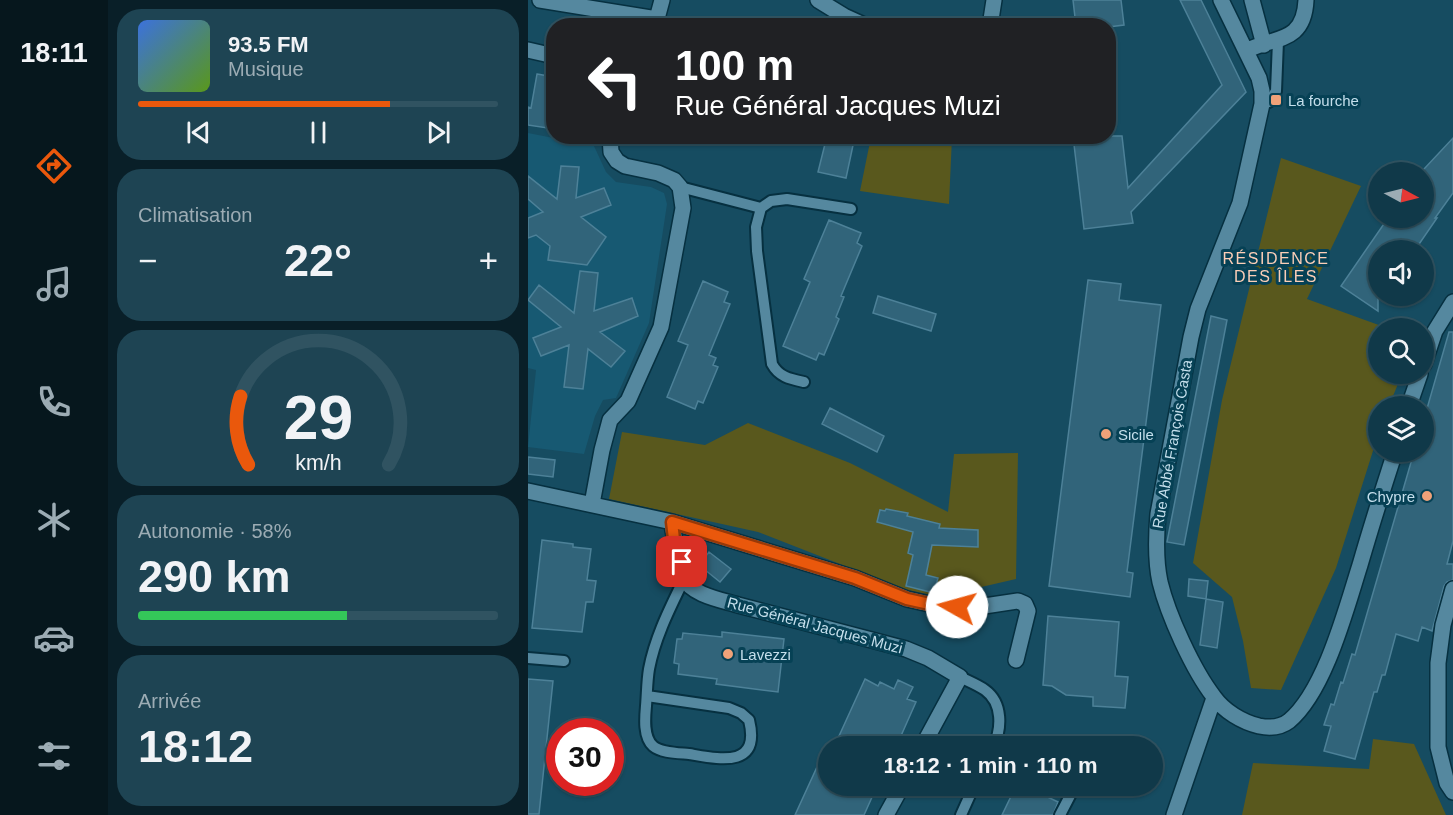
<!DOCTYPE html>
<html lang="fr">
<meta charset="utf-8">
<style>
:root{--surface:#103949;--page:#1e4453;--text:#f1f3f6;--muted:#9cacb4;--line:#305361;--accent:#ea580c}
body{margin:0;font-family:Helvetica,sans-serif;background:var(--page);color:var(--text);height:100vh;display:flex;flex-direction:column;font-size:22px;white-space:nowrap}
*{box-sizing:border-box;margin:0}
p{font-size:20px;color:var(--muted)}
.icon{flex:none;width:33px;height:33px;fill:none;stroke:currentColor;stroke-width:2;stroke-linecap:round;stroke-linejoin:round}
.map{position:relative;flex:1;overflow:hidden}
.drawer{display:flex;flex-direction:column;gap:9px;padding:9px;background:#091f28;width:420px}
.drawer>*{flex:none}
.hud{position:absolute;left:18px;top:18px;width:570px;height:126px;border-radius:24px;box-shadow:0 2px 4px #0004,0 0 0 2px var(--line);background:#202124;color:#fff;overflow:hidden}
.needle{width:39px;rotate:97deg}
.controls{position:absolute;left:840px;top:162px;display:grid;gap:12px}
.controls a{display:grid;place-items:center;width:66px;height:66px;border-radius:50%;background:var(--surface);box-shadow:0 2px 4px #0004,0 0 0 2px var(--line);font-size:30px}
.speed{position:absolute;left:18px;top:718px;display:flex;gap:12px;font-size:30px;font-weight:700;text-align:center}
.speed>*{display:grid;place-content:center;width:78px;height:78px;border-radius:50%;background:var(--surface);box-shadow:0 2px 4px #0004,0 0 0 2px var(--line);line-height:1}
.speed .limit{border:9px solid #d22;background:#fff;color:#111}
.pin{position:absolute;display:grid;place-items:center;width:51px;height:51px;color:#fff;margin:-26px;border-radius:12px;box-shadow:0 3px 9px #0006}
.me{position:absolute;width:66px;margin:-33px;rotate:277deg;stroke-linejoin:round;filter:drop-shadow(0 0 4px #0008)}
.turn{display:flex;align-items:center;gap:21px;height:126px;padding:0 30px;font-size:27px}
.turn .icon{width:78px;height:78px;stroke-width:2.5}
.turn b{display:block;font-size:42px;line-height:51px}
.big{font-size:45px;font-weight:700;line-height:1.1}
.drawer .widget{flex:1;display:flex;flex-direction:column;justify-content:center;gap:9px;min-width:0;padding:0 21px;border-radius:24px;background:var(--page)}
.drawer .dial{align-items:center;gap:0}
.dial svg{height:156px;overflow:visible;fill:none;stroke:var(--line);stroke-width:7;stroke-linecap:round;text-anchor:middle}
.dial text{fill:var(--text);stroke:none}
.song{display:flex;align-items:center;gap:18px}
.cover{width:72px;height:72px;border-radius:9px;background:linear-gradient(135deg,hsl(220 70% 55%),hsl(90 70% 35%))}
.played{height:6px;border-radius:3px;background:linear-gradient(90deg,var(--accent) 70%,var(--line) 70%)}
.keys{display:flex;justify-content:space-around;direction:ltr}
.heat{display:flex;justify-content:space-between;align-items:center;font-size:33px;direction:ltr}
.charge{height:9px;border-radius:4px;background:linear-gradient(90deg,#34c759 58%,var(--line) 0)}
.trip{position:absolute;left:290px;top:736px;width:345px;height:60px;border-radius:30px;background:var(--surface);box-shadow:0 2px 4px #0004,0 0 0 2px var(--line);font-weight:700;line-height:60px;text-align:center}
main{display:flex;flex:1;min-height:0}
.menu{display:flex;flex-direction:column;width:108px;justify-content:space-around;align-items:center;background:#06171d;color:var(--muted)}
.menu .icon{width:42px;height:42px}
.menu .on{color:var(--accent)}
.menu b{font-size:27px;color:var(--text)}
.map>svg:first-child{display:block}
.built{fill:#175972}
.green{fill:#59581d}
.building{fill:#31647a;stroke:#4d8198;stroke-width:1.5}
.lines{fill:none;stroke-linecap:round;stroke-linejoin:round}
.service-casing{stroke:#063040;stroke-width:14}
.minor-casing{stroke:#063040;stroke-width:18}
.service{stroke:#55889f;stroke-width:10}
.minor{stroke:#55889f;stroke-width:15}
.route-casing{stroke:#983908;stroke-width:15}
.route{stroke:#ea580c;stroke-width:10}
.poi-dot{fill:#f0a279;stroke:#064155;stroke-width:2}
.labels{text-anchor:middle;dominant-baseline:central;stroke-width:6;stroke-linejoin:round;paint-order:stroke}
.poi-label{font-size:15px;fill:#c5dfec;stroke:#064155;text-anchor:start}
.street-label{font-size:15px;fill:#c5dfec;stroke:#064155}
.neighbourhood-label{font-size:16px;letter-spacing:1.5px;fill:#fbceb7;stroke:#064155}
</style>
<main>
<nav class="menu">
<b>18:11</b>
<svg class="icon on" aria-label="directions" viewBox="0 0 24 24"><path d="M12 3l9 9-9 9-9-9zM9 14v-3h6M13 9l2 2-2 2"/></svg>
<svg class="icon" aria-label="music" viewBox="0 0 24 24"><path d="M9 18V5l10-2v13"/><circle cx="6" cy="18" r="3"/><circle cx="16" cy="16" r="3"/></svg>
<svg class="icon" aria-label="phone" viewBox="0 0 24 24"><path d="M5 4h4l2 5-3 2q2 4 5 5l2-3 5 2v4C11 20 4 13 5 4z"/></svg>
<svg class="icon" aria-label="climate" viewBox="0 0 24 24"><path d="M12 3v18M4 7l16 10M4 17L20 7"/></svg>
<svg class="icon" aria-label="car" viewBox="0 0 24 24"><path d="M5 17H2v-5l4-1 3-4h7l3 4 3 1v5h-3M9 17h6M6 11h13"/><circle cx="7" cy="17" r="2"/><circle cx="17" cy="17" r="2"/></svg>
<svg class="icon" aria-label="filters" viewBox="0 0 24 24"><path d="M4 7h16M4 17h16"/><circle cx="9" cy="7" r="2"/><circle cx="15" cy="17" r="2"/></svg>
</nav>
<section class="drawer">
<div class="widget">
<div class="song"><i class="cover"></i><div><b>93.5 FM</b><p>Musique</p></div></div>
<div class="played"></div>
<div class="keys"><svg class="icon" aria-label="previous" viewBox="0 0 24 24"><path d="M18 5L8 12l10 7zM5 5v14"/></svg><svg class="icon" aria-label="pause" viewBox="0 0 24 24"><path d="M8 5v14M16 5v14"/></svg><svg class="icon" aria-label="next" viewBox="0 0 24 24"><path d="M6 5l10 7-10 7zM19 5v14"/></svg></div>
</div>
<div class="widget"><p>Climatisation</p>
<div class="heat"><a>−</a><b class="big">22°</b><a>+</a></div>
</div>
<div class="widget dial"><svg viewBox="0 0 100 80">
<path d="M14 69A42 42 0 1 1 86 69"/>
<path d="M14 69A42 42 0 0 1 10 34" stroke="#ea580c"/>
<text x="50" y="56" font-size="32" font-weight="700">29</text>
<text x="50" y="72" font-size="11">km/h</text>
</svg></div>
<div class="widget"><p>Autonomie · 58%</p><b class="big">290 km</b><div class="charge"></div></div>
<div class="widget"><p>Arrivée</p><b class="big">18:12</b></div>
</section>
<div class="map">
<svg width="925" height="815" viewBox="0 0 925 815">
<rect width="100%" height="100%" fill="#164c61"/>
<!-- built -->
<path class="built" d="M0 133 66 146 78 172 88 182 123 187 136 193 139 204 121 323 88 398 75 400 67 416 56 454 0 447 8 370 0 368Z"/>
<!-- green -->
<path class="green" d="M343 137H424L421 204 332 191Z
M753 158 833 186 779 299 859 328H850V374H874L861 406H850V435L808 568 753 690 723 688 715 641 704 597 665 563 694 400Z
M220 423 322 463 420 512 426 454 490 453 488 579 423 594 403 595 376 589 230 532 81 499 94 432 177 445Z
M845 739 886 744 918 815H714L725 763 841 769Z"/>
<!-- building -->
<path class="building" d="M545 0H593L596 25 580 27 548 26Z
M652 0H673L718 92 603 212 605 223 556 229 545 136H594L600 188 694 85Z
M9 74 26 77V129L0 125V107L3 108Z
M299 136H327L318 178 290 172Z
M925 138V193L907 218H909L887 250H850V311L813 286 860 218H896V169Z
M33 166 51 167 48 198 76 188 83 205 53 217 78 237 59 265 20 260 22 246 8 235 0 238V218L15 212 0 199V176L29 199Z
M301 220 333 233 329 243 334 246 313 296 316 297 308 317 311 319 296 355 291 353 288 360 255 346 282 282 276 279Z
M52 271 70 273 66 311 104 298 110 316 72 332 97 351 83 367 60 349 55 389 36 387 41 345 13 356 5 338 33 327 0 300 11 285 46 313Z
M560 280 593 284 591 300 633 305 599 572 605 573 602 597 521 586Z
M175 281 200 292 196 302 202 304 181 355 188 358 185 365 190 367 175 403 170 401 167 409 139 397 160 345 150 341Z
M350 296 408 314 403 331 345 313Z
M683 316 699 320 656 545 639 542Z
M921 332H925V541L919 564H925V580L919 582 916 586 904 631 894 627 890 641 868 634 857 675H854L849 692H846L827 759 796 751 803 726 796 725 803 704 806 705 813 682 815 683 824 654 827 655 886 452H896V419Z
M302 408 356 436 349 452 294 424Z
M0 457 27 460 25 477 0 474Z
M358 509 380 513 379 516 412 524 411 528 450 530V547L404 545 398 575 410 578 406 593 378 586 385 555 380 553 385 532 349 522 352 510 357 511Z
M14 540 45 544V547L63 549 59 580 68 581 65 602H58L54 632 4 628Z
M181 552 203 569 192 582 171 565Z
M661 579 680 581 678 599 660 596Z
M678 599 695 602 689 648 672 645Z
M520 616 591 622 587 676 600 677 597 708 565 706V697L538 695 524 686 515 685Z
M194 632 256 639 250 692 188 684 189 679 150 674 151 664 146 663 149 639H154L155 633 194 637Z
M0 679 25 681 11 814H0Z
M337 679 350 686 352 682 366 689 370 680 385 687 379 699 388 702 368 747H306Z
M300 743V786H349L336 815H267Z
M488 786H514L511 793 530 802 525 815H474Z"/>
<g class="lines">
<!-- service casing -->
<g class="service-casing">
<path id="service" d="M734 104 741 102 748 91 750 41
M152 187 233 208
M276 382C262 379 251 377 244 364L229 251 228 227 233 208 243 201 259 199 323 209
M0 658 36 661
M432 677C440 681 450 685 457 690 475 703 474 729 465 747
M119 696 201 708 213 713 221 720C233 769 191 759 161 754 150 753 133 753 125 746 115 737 117 717 118 706 119 694 119 681 121 669 127 637 142 608 156 579
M433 815 446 786
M532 815 547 786"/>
</g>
<!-- minor casing -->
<g class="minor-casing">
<path id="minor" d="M12 0 129 19
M290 0 316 16 338 26
M693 0 731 78 734 91V104L712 203 670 309 663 337 630 514C628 537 627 559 632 582 640 615 665 670 686 697 696 711 714 722 731 726 741 728 752 728 761 721 797 691 818 609 832 565 843 527 855 489 867 452
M724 0 736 45
M127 26 134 0
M462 26 466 0
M0 50 26 56
M718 51C745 36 776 45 778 0
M896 364 907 331 925 302
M881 406 892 374
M0 491 144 522 327 578 379 599 415 607 443 608 490 601 497 604 500 611 488 660
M64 504 74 450 82 420 100 401 133 327 155 208 152 187 146 180 130 173 97 166 89 161 83 152 82 136
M144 522C145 535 148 546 152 559 154 565 154 572 156 578 163 595 194 600 210 605L378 649 400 658 432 677 394 747
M925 589 915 625 910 663V747L919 783 925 792
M358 815 374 786
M646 815 686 698"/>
</g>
<!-- service -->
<use href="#service" class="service"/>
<!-- minor -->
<use href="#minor" class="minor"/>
</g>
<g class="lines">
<!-- route casing -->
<g class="route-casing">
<path id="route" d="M154 562 146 539 144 522 327 578 379 599 415 607H429"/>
</g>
<!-- route -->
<use href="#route" class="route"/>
</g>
<!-- markers -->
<g class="poi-dot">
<rect x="742" y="94" width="12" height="12" rx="3"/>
<circle cx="578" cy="434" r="6"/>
<circle cx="899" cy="496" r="6"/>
<circle cx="200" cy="654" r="6"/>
</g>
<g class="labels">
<!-- poi labels -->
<g class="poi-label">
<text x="760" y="100">La fourche</text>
<text x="590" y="434">Sicile</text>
<text x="887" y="496" text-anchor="end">Chypre</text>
<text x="212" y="654">Lavezzi</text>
</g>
<!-- street labels -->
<g class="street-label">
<text transform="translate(644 444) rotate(-80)">Rue Abbé François Casta</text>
<text transform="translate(287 625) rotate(15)">Rue Général Jacques Muzi</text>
</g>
<!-- neighbourhood labels -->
<g class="neighbourhood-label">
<text x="748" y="258">RÉSIDENCE<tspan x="748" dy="18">DES ÎLES</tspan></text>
</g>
</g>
</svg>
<div class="controls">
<a><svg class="needle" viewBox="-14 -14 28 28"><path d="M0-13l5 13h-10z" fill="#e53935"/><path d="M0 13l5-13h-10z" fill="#9cacb4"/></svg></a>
<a><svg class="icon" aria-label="sound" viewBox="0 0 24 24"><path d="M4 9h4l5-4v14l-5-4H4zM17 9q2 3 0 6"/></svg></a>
<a><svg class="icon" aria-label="search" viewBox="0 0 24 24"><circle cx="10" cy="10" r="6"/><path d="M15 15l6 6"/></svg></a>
<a><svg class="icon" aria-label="layers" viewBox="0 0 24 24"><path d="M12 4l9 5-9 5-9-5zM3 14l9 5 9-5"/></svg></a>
</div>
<div class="speed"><div class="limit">30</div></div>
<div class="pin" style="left:154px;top:562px;background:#d93025"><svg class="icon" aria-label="arrive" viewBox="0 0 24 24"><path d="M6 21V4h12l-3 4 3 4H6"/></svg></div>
<svg class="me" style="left:429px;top:607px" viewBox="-20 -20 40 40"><circle r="19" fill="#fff"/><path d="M0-13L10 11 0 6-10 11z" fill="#ea580c"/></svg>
<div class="trip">18:12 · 1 min · 110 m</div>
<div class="hud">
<div class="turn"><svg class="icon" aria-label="left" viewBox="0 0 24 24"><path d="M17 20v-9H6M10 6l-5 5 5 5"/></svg><div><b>100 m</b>Rue Général Jacques Muzi</div></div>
</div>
</div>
</main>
